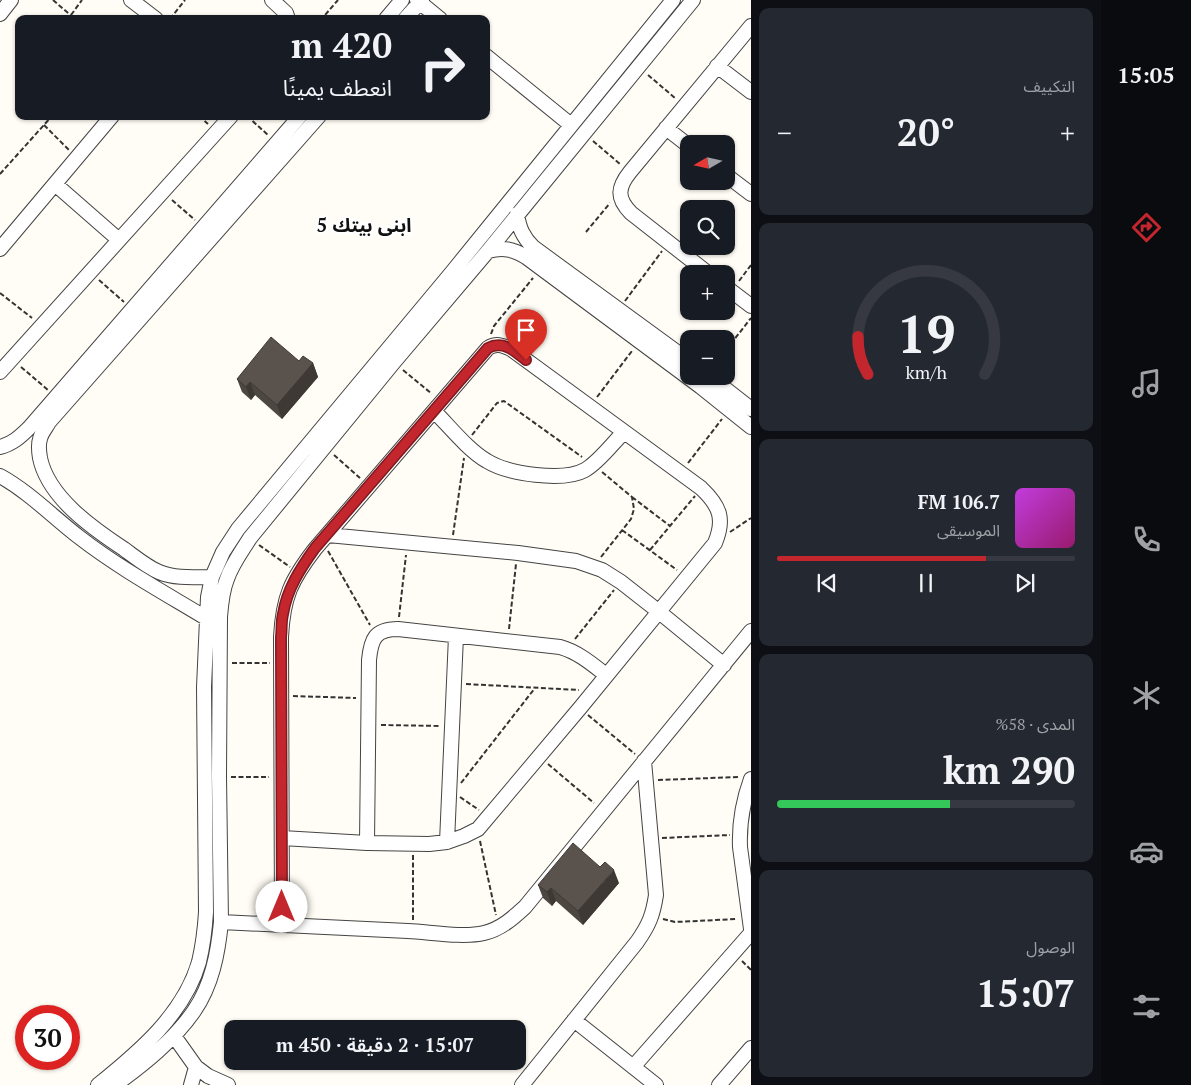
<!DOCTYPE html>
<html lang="ar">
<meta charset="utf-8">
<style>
:root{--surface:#171b24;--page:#242831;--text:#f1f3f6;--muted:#9ea1a6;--line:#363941;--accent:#c4262e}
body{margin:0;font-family:"PT Serif","Noto Sans Arabic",serif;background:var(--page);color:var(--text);direction:rtl;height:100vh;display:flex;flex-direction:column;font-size:19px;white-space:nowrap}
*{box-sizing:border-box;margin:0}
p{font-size:16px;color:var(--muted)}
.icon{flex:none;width:28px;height:28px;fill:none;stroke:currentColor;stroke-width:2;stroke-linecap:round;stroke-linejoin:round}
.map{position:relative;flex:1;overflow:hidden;direction:ltr}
.drawer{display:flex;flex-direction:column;gap:8px;padding:8px;background:#0d0f14;width:350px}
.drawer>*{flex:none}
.guide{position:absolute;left:15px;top:15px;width:475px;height:105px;border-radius:10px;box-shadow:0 1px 4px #0004;direction:rtl;background:#171b24;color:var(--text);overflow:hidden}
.needle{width:32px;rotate:261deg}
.fabs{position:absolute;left:680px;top:135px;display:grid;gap:10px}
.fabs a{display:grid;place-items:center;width:55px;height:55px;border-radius:10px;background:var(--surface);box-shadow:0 1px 4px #0004;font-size:25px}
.speed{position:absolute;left:15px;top:1005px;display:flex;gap:10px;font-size:25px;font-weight:700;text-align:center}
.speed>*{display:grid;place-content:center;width:65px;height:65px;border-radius:50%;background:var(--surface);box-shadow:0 1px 4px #0004;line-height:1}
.speed .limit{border:8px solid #d22;background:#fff;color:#111}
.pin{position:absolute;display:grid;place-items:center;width:42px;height:42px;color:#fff;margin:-51px -21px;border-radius:50% 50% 50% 0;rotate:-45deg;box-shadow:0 0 5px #0007}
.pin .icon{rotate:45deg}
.me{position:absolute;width:55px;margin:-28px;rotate:0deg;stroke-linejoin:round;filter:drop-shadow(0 0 4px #0008)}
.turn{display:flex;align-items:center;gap:18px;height:105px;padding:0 15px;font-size:22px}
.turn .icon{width:65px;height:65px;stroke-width:2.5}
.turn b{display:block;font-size:35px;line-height:42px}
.big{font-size:38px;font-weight:600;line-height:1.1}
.drawer .widget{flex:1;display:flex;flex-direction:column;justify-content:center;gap:8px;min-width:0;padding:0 18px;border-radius:10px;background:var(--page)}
.drawer .dial{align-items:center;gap:0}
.dial svg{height:130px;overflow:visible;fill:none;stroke:var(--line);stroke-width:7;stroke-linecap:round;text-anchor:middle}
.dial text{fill:var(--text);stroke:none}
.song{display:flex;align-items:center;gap:15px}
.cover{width:60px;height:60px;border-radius:8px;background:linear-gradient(135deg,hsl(290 70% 55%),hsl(320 70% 35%))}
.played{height:5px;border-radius:2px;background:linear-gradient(90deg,var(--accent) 70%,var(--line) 70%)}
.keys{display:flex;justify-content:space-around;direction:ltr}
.heat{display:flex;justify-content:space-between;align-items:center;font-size:28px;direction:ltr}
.charge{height:8px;border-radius:4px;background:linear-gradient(90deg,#34c759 58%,var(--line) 0)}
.trip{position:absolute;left:224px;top:1020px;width:302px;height:50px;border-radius:10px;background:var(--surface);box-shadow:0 1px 4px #0004;font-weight:600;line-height:50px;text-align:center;direction:rtl}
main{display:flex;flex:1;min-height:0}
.tabs{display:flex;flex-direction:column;width:90px;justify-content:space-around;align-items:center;background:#090b0e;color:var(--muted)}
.tabs .icon{width:35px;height:35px}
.tabs .on{color:var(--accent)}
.tabs b{font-size:22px;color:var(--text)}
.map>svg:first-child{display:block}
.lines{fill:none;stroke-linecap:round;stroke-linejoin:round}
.minor-casing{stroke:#444;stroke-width:16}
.path{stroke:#333;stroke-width:2;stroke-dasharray:5 2.5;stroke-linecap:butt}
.minor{stroke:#fff;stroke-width:14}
.wall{fill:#4d4742}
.shaded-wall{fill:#3f3936}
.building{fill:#5a524d;stroke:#3f3936}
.route-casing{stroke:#7f191e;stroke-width:12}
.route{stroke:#c4262e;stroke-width:9}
.labels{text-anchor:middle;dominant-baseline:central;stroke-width:5;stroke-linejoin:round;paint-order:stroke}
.district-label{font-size:19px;font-weight:bold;fill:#111;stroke:#fff}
</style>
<main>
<nav class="tabs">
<b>15:05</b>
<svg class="icon on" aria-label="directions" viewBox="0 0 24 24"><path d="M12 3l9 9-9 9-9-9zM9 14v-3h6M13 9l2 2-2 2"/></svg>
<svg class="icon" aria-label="music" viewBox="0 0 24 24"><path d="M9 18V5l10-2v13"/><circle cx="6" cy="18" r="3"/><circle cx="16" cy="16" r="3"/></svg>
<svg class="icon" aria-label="phone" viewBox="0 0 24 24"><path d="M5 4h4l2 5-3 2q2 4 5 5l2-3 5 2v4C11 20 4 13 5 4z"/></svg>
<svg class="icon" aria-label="climate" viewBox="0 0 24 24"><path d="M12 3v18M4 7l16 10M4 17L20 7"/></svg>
<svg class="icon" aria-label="car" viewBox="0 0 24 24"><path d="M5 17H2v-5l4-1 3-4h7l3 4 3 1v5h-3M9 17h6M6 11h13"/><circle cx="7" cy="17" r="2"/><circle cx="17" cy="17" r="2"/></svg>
<svg class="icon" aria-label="filters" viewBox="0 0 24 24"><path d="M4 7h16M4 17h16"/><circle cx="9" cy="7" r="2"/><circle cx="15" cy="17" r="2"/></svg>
</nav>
<section class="drawer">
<div class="widget"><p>التكييف</p>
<div class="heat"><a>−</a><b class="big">20°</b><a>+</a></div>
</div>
<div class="widget dial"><svg viewBox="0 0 100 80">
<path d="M14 69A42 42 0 1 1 86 69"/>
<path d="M14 69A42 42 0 0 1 8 46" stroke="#c4262e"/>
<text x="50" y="56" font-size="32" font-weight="700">19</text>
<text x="50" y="72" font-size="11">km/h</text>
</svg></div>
<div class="widget">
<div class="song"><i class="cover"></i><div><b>106.7 FM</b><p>الموسيقى</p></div></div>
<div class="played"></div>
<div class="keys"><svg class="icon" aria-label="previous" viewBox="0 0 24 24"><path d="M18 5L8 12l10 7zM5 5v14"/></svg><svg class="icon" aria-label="pause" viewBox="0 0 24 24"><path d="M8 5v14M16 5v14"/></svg><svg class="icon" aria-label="next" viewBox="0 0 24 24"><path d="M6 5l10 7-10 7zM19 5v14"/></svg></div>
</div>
<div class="widget"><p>المدى · 58%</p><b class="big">290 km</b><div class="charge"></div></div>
<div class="widget"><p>الوصول</p><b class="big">15:07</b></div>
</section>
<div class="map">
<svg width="751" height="1085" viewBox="0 0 751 1085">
<rect width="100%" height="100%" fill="#fffdf5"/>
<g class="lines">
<!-- minor casing -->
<g class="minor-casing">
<path id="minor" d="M131 0 156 19
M272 0 286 13 288 19
M417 0 440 19
M0 14 11 0
M386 19 402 0
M405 19 422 0
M486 56 571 125
M717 66 751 92
M666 128 689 146
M726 175 751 194
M55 184 119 240
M517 214C519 228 523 237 533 247L689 361
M0 249 112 116
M488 251C503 247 513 249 526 257L701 387 751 427
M709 274 631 213C616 198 618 187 630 172L751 26
M726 287 751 306
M0 372 231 116
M709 376 751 409
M434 411C450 427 468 450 487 461 508 474 563 482 585 470 599 462 612 444 624 432
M0 447C12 444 20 437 29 428L300 116
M0 476C29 492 53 517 79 537 119 568 163 592 206 618
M328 535 518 553 576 561 602 570 621 582 658 611 724 665
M212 577C195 577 176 579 159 572 147 567 135 557 124 549 92 528 48 497 40 458 39 452 38 445 40 439 41 433 46 428 49 422L319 116
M751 779C743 801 739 823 740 847L751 929
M282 838 367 843 429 844 447 842 464 836 478 829 580 708 715 543C725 519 720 506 701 488L511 349C502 345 496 343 488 348L315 549C291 580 283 597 281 637L282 925
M447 842 456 636
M367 843 369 660C371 639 375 629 398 629L560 647C578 652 592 664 606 675
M221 922C283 925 346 928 408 931 430 932 463 938 484 933 501 929 513 918 525 907L751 631
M574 1020 656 1085
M174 1036 196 1067 208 1076 228 1085
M633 1067 751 933
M98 1085C139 1052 184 1014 199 962 203 945 205 929 206 912L204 687 208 597 212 577 223 552 238 529 453 271 673 0
M115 1085C144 1064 174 1040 194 1011 212 985 218 953 221 922L219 776 220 617C221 604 222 591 227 579 232 564 242 551 250 538L394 362 488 251 693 0
M191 1085 196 1067
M522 1085 637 942C649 925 653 915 656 895L644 761
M719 1085 751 1048"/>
</g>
<!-- path -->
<path class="path" d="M53 0 75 19
M71 15 82 0
M170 19 185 0
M319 19 325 15 338 0
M648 75 675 98
M199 116 208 124
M247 116 268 135
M44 125 69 150
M593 141 620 164
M0 174 52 116
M172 200 195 220
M586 232 610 203
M99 280 124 302
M739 281 751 265
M0 293 32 318
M625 301 662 251
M491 334 494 326 533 278
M726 350 751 318
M21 367 48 390
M403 370 432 394
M597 397 632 351
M472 435 497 403 504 401 582 457
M334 455 360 478
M688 463 722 419
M632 497 670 526
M622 530 677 570
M730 532 751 518
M453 535 464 458
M259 545 290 567
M650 550 695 496
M328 551 370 625
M601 557 631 519 634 509 632 497 602 472
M399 617 406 555
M509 629 516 564
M575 639 614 590
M232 663H270
M466 684 579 690
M293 696 356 698
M588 715 635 754
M381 725 441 726
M548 764 594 803
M231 777H269
M658 780 739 777
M461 783 535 688
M460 797 479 810
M662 838 730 835
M480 841 496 915
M663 919 675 922 737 919
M413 920V855
M742 961 751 970"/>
<!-- minor -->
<use href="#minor" class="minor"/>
</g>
<!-- wall -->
<path class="wall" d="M299 361 313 363 318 377 282 419 255 395 251 400 242 392 237 379Z
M619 883 583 925 556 901 552 906 543 898 538 885Z"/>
<!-- shaded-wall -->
<path class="shaded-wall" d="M313 363 318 377 282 419 277 405Z
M250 382 255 395 251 400 246 387Z
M614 870 619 883 583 925 578 911Z
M551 888 556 901 552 906 547 892Z"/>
<!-- building -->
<path class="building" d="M271 337 299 361 303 356 313 363 277 405 250 382 246 387 237 379Z
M573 843 600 867 605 862 614 870 578 911 551 888 547 892 538 885Z"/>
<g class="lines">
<!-- route casing -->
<g class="route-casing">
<path id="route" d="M282 907 281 637C282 630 281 622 283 614 287 589 300 569 315 548L488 348C503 340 515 351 526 360"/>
</g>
<!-- route -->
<use href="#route" class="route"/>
</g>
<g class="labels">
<!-- district labels -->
<g class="district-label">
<text x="364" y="224">ابنى بيتك 5</text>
</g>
</g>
</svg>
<div class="fabs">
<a><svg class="needle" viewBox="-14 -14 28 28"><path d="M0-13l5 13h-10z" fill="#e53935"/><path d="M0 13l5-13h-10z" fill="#9ea1a6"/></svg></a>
<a><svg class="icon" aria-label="search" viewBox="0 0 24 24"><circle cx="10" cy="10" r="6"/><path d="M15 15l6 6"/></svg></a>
<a>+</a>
<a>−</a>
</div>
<div class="speed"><div class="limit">30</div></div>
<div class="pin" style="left:526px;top:360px;background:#d93025"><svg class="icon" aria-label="arrive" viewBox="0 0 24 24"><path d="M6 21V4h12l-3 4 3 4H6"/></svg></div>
<svg class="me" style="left:282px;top:907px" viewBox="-20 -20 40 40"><circle r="19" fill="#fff"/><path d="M0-13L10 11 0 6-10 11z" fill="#c4262e"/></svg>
<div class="trip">15:07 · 2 دقيقة · 450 m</div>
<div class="guide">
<div class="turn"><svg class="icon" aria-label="right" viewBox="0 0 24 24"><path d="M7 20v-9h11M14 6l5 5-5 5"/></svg><div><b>420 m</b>انعطف يمينًا</div></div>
</div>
</div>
</main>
